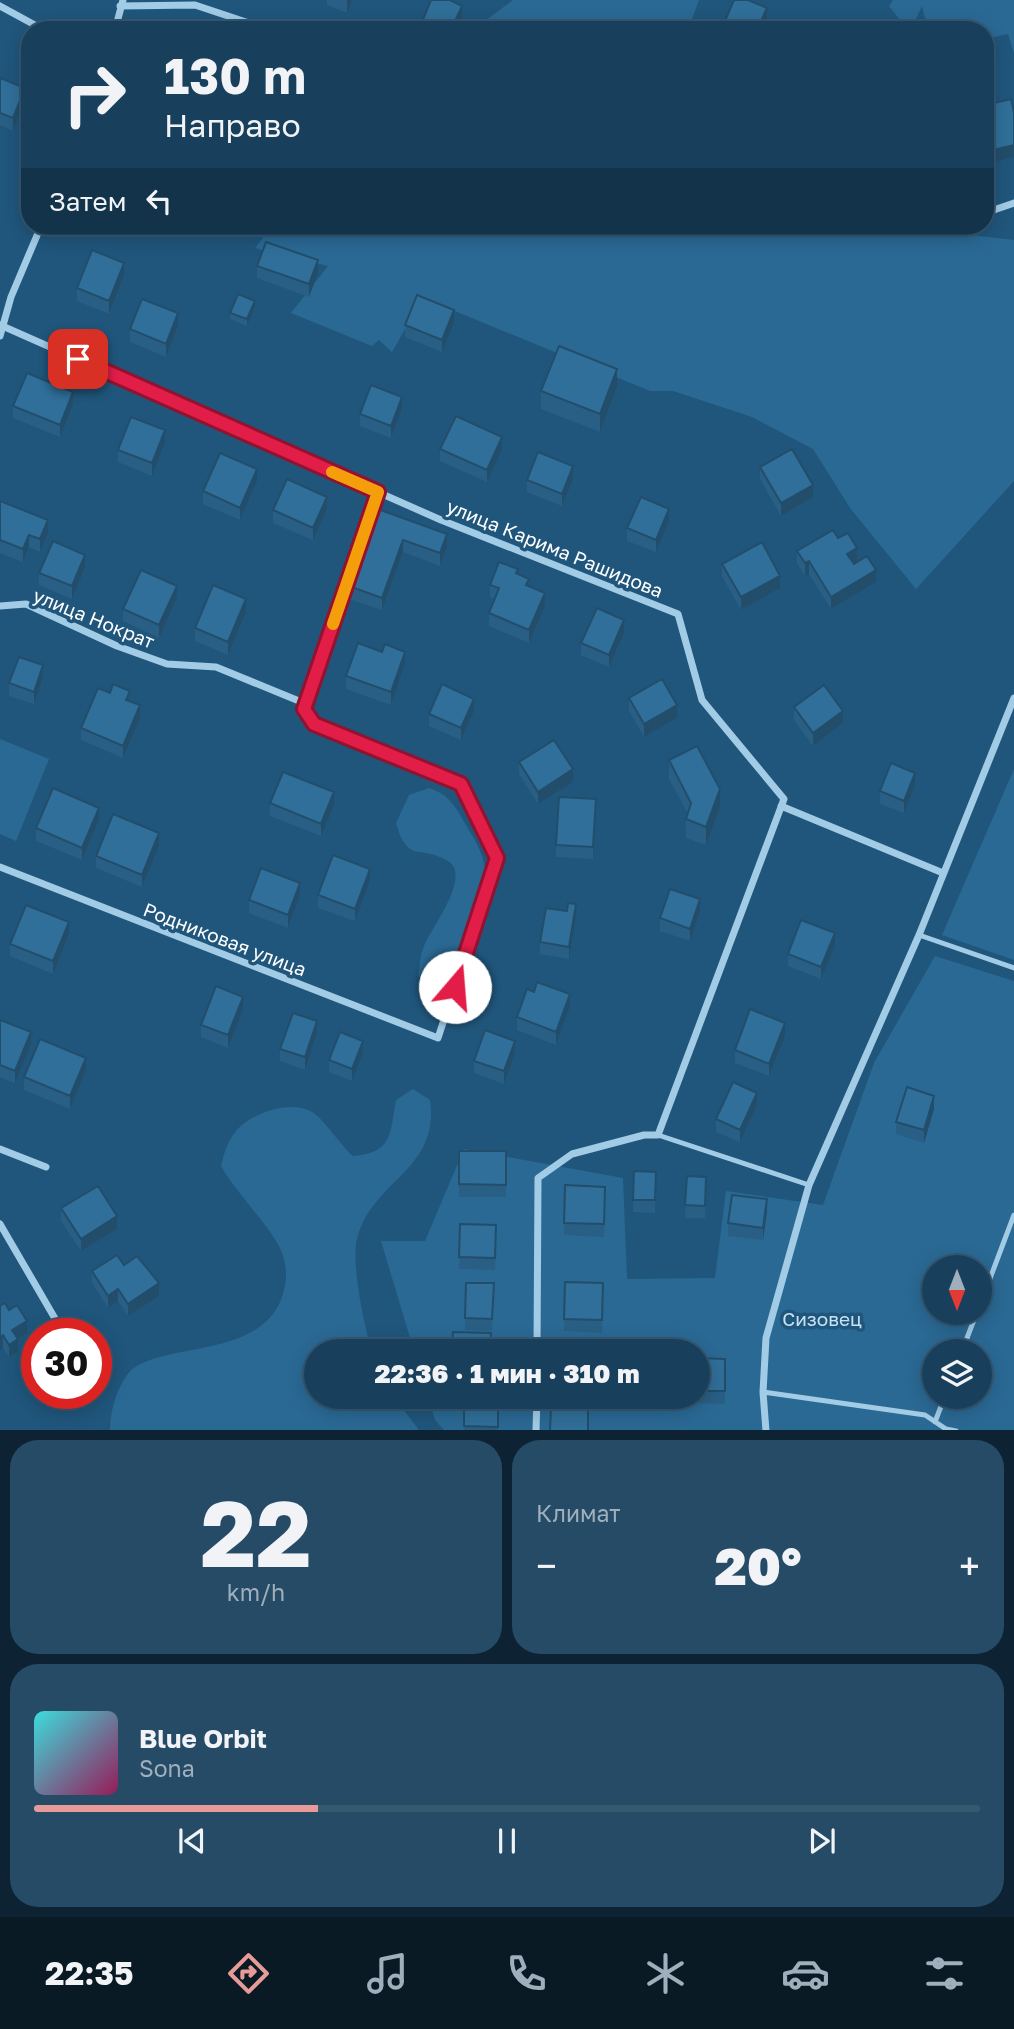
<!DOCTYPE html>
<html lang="ru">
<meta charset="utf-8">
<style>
:root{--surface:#18405d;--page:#254b66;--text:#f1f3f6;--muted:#9fafbc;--line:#365972;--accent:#e69b98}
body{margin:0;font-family:"Golos Text",sans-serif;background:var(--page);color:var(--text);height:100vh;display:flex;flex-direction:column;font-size:26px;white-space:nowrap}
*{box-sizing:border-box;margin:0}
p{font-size:23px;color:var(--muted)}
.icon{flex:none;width:38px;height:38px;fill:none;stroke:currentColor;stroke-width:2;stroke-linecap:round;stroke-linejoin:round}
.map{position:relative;height:1430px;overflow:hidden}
.sheet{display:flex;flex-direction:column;gap:10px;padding:10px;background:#0d2333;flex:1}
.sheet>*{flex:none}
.banner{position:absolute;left:21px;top:21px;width:973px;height:214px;border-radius:28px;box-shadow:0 4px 18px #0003,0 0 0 2px var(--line);background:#18405d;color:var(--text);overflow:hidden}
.needle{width:46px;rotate:180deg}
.fabs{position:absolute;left:922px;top:1255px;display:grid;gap:14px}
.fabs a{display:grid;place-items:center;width:70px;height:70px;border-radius:50%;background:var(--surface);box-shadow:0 4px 18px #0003,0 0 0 2px var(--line);font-size:35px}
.speed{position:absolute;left:21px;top:1318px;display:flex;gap:14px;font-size:35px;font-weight:700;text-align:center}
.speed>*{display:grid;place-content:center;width:91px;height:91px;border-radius:50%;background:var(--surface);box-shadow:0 4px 18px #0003,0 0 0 2px var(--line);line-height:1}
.speed .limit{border:10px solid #d22;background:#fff;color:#111}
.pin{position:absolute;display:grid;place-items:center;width:60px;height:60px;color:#fff;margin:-30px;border-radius:14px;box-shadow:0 4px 10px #0006}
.me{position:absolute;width:77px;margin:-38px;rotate:18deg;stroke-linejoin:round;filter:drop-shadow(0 0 5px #0008)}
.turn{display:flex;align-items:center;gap:24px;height:147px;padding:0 28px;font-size:32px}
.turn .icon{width:91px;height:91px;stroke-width:2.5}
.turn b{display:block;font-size:49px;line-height:60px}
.then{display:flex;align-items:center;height:66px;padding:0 28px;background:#0003;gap:14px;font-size:26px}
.big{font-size:52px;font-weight:800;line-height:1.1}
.sheet .widget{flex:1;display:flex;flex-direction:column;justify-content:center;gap:10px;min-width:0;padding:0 24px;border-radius:28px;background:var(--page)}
.sheet .dial{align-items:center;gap:0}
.dial b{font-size:91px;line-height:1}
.song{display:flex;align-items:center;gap:21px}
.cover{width:84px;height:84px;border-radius:10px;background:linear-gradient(135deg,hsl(180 70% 55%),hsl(330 70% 35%))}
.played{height:7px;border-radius:4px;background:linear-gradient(90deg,var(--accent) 30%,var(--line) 30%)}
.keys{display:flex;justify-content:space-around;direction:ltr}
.heat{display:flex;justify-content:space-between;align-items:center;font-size:38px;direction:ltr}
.sheet .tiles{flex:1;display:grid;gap:10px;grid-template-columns:1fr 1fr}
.widget:last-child{grid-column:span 2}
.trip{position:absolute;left:304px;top:1339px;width:406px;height:70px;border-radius:35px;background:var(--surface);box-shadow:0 4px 18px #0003,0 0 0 2px var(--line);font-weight:800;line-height:70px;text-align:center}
.tab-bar{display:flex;height:112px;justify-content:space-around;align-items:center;background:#0a1a25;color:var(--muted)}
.tab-bar .icon{width:49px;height:49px}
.tab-bar .active{color:var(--accent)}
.tab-bar b{font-size:32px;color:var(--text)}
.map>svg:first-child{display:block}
.green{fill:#2a6994;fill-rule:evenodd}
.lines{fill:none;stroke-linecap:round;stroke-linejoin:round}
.service{stroke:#a2cbe6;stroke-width:5}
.minor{stroke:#a2cbe6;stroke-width:7}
.wall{fill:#295f84}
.shaded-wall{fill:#224e6b}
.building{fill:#306f99;stroke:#224e6b;stroke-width:2}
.route-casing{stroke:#92132f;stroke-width:18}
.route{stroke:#e11d48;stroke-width:12}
.slow{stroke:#f59e0b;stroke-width:12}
.labels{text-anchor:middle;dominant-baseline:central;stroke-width:7;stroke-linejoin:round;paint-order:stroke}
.street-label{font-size:19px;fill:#fff;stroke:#20567c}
.park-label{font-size:19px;fill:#c6e2f5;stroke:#20567c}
</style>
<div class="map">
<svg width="1014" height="1431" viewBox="0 0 1014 1431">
<rect width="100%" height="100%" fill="#20567c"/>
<!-- green -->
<path class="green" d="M513 0H699L688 30H473Z
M893 0H1014V53L1008 34 985 39V30H928L922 6 911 30H908L889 6Z
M272 226H864L869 228 894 226 1014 240V481L916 589 850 508 813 449 752 417 673 391H650L423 298 392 352 379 340 372 346 291 313 328 266 255 248Z
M0 739 49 759 16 841 0 834Z
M1014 769V960L942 935Z
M429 788C446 793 455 805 463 820 472 836 484 852 485 870 488 902 457 967 431 986L418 976C420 965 420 954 425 944 432 927 472 876 448 861 420 844 408 865 396 823L409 795Z
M935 956 1014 981V1430H444L435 1420 428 1397 698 1396V1351H414L381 1241H425L464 1149 623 1178 627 1279 715 1278 726 1191 823 1205 874 1063ZM934 1267H980V1312H934ZM934 1351H980V1396H934Z
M413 1089 430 1100C440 1171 372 1179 357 1239 351 1262 364 1327 372 1351H317V1396L394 1397 419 1430H110C110 1412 116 1390 127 1375 155 1340 255 1362 281 1300 287 1284 288 1269 282 1253 274 1230 235 1192 221 1166 224 1153 228 1141 236 1131 251 1113 291 1099 312 1112 322 1117 341 1146 353 1156 393 1153 390 1133 396 1100Z"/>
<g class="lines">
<!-- service -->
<path class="service" d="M304 709 378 492
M919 935 1014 968
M658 1135 809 1185
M980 1305 1014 1215
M962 1351 977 1312
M763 1392 925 1415 946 1429 956 1431
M935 1422 945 1396"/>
<!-- minor -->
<path class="minor" d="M0 6 44 30
M120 6 195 5 270 30
M115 30 123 0
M985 213 1014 203
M870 226 889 232 932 226
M0 325 441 520 678 614 702 700 784 799 658 1135H644L572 1154 538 1178 537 1351
M0 336 11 297 41 226
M0 606 26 604 117 646 167 664 216 667 299 701 315 724 461 784 497 858 438 1038 0 867
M781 806 943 873
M0 1149 46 1167
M0 1224 64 1334
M536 1431 537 1396
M766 1431 763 1392 766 1338 809 1185 919 935 1014 698"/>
</g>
<!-- wall -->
<path class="wall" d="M327 0H352L347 13 327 5Z
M462 18 457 30H421V24Z
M0 78 25 101 13 131 0 125Z
M257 266 318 273 309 297 257 278Z
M124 275 109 314 77 301V288Z
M255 307 247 326 230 319V313Z
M454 323 442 352 405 337V325Z
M178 326 166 357 130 342V329Z
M617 387 600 432 541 409V391Z
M73 405 60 437 13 418V406Z
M402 409 391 438 360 426V414Z
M165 443 152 476 118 462V450Z
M440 449 502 450 487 482 440 461Z
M760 467 813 497 781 516 760 479Z
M573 479 562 506 527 492V480Z
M257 481 240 520 203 504V491Z
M0 501 48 533 40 552 29 547 23 562 0 553Z
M375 508 447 546 440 566 403 552 382 610 346 598V585Z
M327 509 313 540 273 523V510Z
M669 521 656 552 627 541V528Z
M838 538 857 561 853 563 876 582 831 609 809 574 805 576 797 563V551Z
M722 564 780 588 741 610 722 576Z
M85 567 72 599 39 585V573Z
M518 574 545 606 529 643 489 626V613L495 599 490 597V585Z
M177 598 159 638 123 621V609Z
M246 612 228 655 195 641V628Z
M624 633 609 667 581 655V643Z
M405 664 391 705 346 689V676Z
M43 678 34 704 9 696V683Z
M629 698 677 718 644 737 629 711Z
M130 701 140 718 123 758 81 740V728Z
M794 707 843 723 813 746 794 720Z
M474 711 461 740 429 726V714Z
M669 760 720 807 706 845 686 838V819L688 814 669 779Z
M519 762 573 782 538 804 519 774Z
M915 786 904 813 880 804V791Z
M270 803 334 805 321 836 270 816Z
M596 811 593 859 556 857V845Z
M99 820 82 860 36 841V828Z
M159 846 142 887 96 868V856Z
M370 881 355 921 318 908V895Z
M300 895 288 928 249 913V900Z
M700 912 690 941 660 931V918Z
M576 917 569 959 540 954V942Z
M69 934 53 974 10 956V944Z
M835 946 821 979 788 966V954Z
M534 992 570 1006 556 1045 517 1030V1017Z
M243 1010 228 1048 201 1037V1025Z
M0 1020 31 1045 15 1083 0 1077Z
M317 1033 305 1070 280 1061V1049Z
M785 1036 769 1076 735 1063V1050Z
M363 1053 352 1081 329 1072V1060Z
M515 1054 504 1084 474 1073V1061Z
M86 1070 70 1109 24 1090V1077Z
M757 1105 740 1142 716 1132V1119Z
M934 1109 924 1143 896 1134V1122Z
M459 1151H506V1197H459Z
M634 1171 656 1172 655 1213 633 1212Z
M687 1176 706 1177 705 1218H685Z
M565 1185 605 1187 604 1237 564 1235Z
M61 1208 117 1229 81 1251 61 1221Z
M767 1211 763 1240 728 1236V1223Z
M460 1224 496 1225 495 1270 459 1269Z
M124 1265 159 1296 128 1316 118 1301 108 1308 92 1283V1271Z
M565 1282 603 1283 602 1333 564 1331Z
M466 1283H494L492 1331 465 1330Z
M9 1310 27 1333 18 1339V1352L9 1357 3 1348 0 1350Z
M698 1358 725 1359V1404L688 1403V1396H698Z
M464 1396H498V1431H464Z"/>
<!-- shaded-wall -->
<path class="shaded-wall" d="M347 0H352L347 13Z
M462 6V18L457 30H451Z
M767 8V21L763 30H757Z
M25 88V101L13 131V118Z
M1014 145V157L985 164V152Z
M318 260V273L309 297V284Z
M124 263V275L109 314V301Z
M255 301V307L247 326V319Z
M454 310V323L442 352V340Z
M178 313V326L166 357V344Z
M617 369V387L600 432V414Z
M73 392V405L60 437V425Z
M402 397V409L391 438V426Z
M165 430V443L152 476V463Z
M502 437V450L487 482V470Z
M573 466V479L562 506V494Z
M257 469V481L240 520V508Z
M813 485V497L781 516V503Z
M327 497V509L313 540V528Z
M669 509V521L656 552V540Z
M48 520V533L40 552V539Z
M447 534V546L440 566V553Z
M29 535V547L23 562V549Z
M403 540V552L382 610V598Z
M857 548V561L847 566V554Z
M85 555V567L72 599V586Z
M809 561V574L805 576V563Z
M876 570V582L831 609V597Z
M780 576V588L741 610V597Z
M177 586V598L159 638V625Z
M545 593V606L529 643V630Z
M246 599V612L228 655V642Z
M624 620V633L609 667V655Z
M405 652V664L391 705V692Z
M43 665V678L34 704V692Z
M474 699V711L461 740V728Z
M140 705V718L123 758V746Z
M677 705V718L644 737V724Z
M843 711V723L813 746V733Z
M573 769V782L538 804V792Z
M915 773V786L904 813V801Z
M720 789V807L706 845V827Z
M334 792V805L321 836V824Z
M596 799V811L593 859V847Z
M99 808V820L82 860V848Z
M159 833V846L142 887V875Z
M370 869V881L355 921V909Z
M300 883V895L288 928V915Z
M700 899V912L690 941V929Z
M576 904V917L569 959V947Z
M69 922V934L53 974V961Z
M835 933V946L821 979V967Z
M570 994V1006L556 1045V1032Z
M243 997V1010L228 1048V1035Z
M317 1021V1033L305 1070V1057Z
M785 1023V1036L769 1076V1064Z
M31 1032V1045L15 1083V1071Z
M363 1041V1053L352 1081V1069Z
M515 1041V1054L504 1084V1071Z
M86 1058V1070L70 1109V1096Z
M757 1093V1105L740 1142V1130Z
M934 1096V1109L924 1143V1130Z
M767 1199V1211L763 1240V1228Z
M117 1216V1229L81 1251V1239Z
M159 1283V1296L128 1316V1304Z
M118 1289V1301L108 1308V1296Z
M27 1321V1333L12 1342V1330Z
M3 1335V1348L0 1350V1338Z
M18 1339V1352L9 1357V1345Z"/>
<!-- building -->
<path class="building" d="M431 0H450L462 6 451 30H434L421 24Z
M734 0H748L767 8 757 30H721Z
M0 78 25 88 13 118 0 113Z
M1011 99 1014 113V145L985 152V105Z
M266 242 318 260 309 284 257 266Z
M92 250 124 263 109 301 77 288Z
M238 294 255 301 247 319 230 313Z
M417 295 454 310 442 340 405 325Z
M142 299 178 313 166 344 130 329Z
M559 346 617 369 600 414 541 391Z
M27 373 73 392 60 425 13 406Z
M371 385 402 397 391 426 360 414Z
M456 416 502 437 487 470 440 449Z
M131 417 165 430 152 463 118 450Z
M792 449 813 485 781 503 760 467Z
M538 452 573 466 562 494 527 480Z
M220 453 257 469 240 508 203 491Z
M287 479 327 497 313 528 273 510Z
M641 497 669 509 656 540 627 528Z
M0 501 48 520 40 539 29 535 23 549 0 540Z
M375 508 447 534 440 553 403 540 382 598 346 585Z
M833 530 838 538 848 533 857 548 847 554 854 564 867 556 876 570 831 597 809 561 805 563 797 551Z
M53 541 85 555 72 586 39 573Z
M762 542 780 576 741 597 722 564Z
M499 562 518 569 516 573 529 579 526 585 545 593 529 630 489 613 499 588 490 585Z
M141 570 177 586 159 625 123 609Z
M213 585 246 599 228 642 195 628Z
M597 608 624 620 609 655 581 643Z
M358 643 382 652 385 644 405 652 391 692 346 676Z
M19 657 43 665 34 692 9 683Z
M662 679 677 705 644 724 629 698Z
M113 684 130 691 126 700 140 705 123 746 81 728 98 688 110 693Z
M442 684 474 699 461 728 429 714Z
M824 685 843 711 813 733 794 707Z
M554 740 573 769 538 792 519 762Z
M697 746 720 789 706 827 686 819 691 803 669 760Z
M891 763 915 773 904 801 880 791Z
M283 772 334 792 321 824 270 803Z
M53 788 99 808 82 848 36 828Z
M559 797 596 799 593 847 556 845Z
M113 814 159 833 142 875 96 856Z
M333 855 370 869 355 909 318 895Z
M261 868 300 883 288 915 249 900Z
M670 889 700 899 690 929 660 918Z
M568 903 576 904 569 947 540 942 546 908 567 911Z
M26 905 69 922 53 961 10 944Z
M801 920 835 933 821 967 788 954Z
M537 982 570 994 556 1032 517 1017 527 989 534 992Z
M216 986 243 997 228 1035 201 1025Z
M750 1009 785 1023 769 1064 735 1050Z
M293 1013 317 1021 305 1057 280 1049Z
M0 1020 31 1032 15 1071 0 1065Z
M485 1030 515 1041 504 1071 474 1061Z
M340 1032 363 1041 352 1069 329 1060Z
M40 1039 86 1058 70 1096 24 1077Z
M733 1082 757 1093 740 1130 716 1119Z
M907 1087 934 1096 924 1130 896 1122Z
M459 1151H506V1185L459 1184Z
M634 1171 656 1172 655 1200H633Z
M687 1176 706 1177 705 1206 685 1205Z
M565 1185 605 1187 604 1224 564 1223Z
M98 1186 117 1216 81 1239 61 1208Z
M732 1195 767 1199 763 1228 728 1223Z
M460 1224 496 1225 495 1258 459 1257Z
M117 1255 124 1265 137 1256 159 1283 128 1304 118 1289 108 1296 92 1271Z
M565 1282 603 1283 602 1320 564 1319Z
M466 1283H494L492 1319 465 1318Z
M5 1303 9 1310 17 1305 27 1321 12 1330 18 1339 9 1345 3 1335 0 1338V1306Z
M453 1332 491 1333 490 1351H452Z
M559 1341H594V1351H559Z
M698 1358 725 1359V1391H698Z
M464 1396H498V1427L464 1426Z
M551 1408 588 1409V1431H550Z"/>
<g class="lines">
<!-- route casing -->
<g class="route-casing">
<path id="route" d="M78 359 378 492 304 709 314 724 461 784 497 858 455 987"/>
</g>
<!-- route -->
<use href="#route" class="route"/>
<!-- slow -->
<path class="slow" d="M332 472 378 492 333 624"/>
</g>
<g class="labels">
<!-- street labels -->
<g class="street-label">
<text transform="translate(555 548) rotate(22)">улица Карима Рашидова</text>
<text transform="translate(94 618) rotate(22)">улица Нократ</text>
<text transform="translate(225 939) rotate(21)">Родниковая улица</text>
</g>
<!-- park labels -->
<g class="park-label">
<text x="822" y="1318">Сизовец</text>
</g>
</g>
</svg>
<div class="fabs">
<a><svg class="needle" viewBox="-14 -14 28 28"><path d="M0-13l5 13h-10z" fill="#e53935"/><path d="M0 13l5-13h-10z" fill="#9fafbc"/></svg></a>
<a><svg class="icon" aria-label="layers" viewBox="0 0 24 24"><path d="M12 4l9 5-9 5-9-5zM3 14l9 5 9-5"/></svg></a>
</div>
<div class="speed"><div class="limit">30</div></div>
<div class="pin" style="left:78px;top:359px;background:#d93025"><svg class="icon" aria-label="arrive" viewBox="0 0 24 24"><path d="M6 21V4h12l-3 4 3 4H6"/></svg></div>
<svg class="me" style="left:455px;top:987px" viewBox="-20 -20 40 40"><circle r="19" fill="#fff"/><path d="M0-13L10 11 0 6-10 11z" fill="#e11d48"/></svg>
<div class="trip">22:36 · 1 мин · 310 m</div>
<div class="banner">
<div class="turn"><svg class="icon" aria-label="right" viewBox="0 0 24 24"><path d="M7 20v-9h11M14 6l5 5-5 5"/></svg><div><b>130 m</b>Направо</div></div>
<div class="then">Затем<svg class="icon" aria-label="left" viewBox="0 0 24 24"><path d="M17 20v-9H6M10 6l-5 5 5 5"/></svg></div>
</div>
</div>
<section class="sheet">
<div class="tiles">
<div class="widget dial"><b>22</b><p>km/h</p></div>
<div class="widget"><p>Климат</p>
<div class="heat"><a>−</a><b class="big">20°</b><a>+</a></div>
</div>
<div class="widget">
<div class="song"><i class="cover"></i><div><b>Blue Orbit</b><p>Sona</p></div></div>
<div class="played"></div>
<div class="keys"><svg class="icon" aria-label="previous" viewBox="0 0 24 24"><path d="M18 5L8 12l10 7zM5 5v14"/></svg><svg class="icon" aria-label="pause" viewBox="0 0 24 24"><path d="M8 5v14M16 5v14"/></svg><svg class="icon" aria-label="next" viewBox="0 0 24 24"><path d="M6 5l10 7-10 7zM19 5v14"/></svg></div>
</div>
</div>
</section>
<nav class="tab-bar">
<b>22:35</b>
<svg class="icon active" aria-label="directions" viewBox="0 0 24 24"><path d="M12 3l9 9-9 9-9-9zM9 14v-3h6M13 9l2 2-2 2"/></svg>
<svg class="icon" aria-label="music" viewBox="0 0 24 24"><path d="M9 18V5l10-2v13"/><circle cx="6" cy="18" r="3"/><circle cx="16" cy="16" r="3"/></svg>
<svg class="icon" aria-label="phone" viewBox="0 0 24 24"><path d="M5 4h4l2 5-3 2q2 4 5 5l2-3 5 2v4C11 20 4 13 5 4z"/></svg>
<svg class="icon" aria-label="climate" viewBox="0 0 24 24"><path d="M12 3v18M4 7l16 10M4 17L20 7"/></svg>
<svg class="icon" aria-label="car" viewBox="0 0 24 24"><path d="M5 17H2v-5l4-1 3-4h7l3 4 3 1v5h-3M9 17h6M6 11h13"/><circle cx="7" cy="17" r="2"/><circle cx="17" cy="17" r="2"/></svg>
<svg class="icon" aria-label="filters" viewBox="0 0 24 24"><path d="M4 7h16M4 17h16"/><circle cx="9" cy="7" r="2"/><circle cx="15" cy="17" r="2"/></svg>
</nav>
